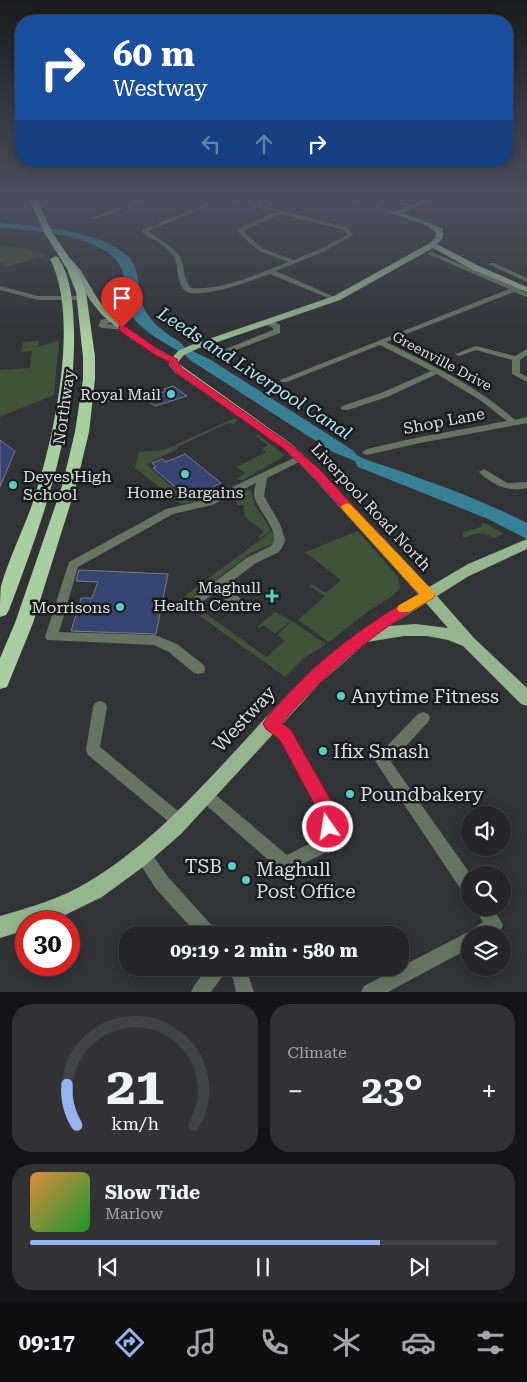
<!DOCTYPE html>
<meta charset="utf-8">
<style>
:root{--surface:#262629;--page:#323235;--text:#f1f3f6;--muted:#a4a5a8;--line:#424346;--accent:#95b2f1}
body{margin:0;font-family:"Roboto Serif",serif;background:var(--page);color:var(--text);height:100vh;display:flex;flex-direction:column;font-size:19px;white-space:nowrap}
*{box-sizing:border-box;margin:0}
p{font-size:16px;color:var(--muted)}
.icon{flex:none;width:28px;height:28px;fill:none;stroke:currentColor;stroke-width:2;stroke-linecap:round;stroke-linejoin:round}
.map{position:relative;height:992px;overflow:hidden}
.side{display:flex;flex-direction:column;gap:12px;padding:12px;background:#151517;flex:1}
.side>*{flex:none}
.banner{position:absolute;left:15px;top:15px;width:498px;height:152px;border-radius:20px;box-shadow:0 2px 12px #0003,0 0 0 1px var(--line);background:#1a4fa0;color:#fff;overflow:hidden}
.controls{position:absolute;left:461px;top:806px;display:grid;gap:10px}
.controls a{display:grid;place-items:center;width:50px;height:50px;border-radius:50%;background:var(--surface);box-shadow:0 2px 12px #0003,0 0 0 1px var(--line);font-size:25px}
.speed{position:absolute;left:15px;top:911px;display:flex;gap:10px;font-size:25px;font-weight:700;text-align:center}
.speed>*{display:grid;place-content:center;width:65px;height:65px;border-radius:50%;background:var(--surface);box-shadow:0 2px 12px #0003,0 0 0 1px var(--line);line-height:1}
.speed .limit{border:8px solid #d22;background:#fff;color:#111}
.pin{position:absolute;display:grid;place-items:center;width:42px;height:42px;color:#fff;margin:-51px -21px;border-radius:50% 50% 50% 0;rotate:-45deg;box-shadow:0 0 5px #0007}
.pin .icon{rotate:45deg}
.me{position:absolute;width:55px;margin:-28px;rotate:347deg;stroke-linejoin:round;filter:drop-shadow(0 0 4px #0008)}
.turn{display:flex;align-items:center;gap:18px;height:105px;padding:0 15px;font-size:22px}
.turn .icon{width:65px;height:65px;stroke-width:2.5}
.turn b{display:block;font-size:35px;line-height:42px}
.lanes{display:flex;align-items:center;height:48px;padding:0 15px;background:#0003;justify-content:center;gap:25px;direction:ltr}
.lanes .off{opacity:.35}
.big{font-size:38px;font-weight:700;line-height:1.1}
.side .widget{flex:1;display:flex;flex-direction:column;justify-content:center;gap:8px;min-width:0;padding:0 18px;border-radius:20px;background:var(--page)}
.side .dial{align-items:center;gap:0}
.dial svg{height:130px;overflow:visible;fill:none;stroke:var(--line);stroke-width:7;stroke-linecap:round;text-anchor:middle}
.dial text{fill:var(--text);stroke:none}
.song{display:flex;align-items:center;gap:15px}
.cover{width:60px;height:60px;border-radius:8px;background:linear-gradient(135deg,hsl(30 70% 55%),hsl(130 70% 35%))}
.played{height:5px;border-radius:2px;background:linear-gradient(90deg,var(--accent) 75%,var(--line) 75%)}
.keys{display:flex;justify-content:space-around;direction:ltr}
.heat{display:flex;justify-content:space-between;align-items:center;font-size:28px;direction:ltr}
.side .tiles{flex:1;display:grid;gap:12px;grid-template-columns:1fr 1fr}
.widget:last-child{grid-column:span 2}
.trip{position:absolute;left:119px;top:926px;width:290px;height:50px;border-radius:20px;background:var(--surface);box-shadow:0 2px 12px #0003,0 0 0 1px var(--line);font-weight:700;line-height:50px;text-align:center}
.tab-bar{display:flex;height:80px;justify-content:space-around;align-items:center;background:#0f0f10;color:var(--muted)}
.tab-bar .icon{width:35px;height:35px}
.tab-bar .current{color:var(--accent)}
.tab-bar b{font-size:22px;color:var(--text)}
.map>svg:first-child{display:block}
.green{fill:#3e5337}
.water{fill:#388095}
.building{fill:#364471;stroke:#7b7d82}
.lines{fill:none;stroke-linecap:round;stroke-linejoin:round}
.minor{fill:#657561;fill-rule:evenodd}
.major{fill:#94b58d;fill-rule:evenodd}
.highway{fill:#a7cf9f;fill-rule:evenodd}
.route{fill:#e11d48;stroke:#92132f}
.slow{fill:#f59e0b}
.poi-dot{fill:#56cec4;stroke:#1a1b1d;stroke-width:2}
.labels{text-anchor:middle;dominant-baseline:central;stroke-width:5;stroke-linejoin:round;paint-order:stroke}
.far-street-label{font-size:14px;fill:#dddee0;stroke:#1a1b1d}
.poi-label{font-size:16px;fill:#dddee0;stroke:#1a1b1d;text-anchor:end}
.street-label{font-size:16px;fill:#dddee0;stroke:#1a1b1d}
.water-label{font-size:18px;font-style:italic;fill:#aee9fc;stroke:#1a1b1d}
.near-poi-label{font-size:19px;fill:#dddee0;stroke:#1a1b1d;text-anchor:start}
.near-street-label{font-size:19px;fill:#dddee0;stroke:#1a1b1d}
</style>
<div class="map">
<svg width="527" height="992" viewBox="0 0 527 992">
<rect width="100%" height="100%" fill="#323337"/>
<!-- green -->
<path class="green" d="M0 246 22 248 47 255 7 267 2 265 5 263H0Z
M59 340 54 395 0 417V370L30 368 32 351 21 352 23 342 39 341V345L35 348Z
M235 418 237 420 234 424 228 423 177 447 178 449 146 464 189 502 211 491 214 493 238 482 204 500 181 504 135 468 139 452 164 450Z
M258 435 283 454V457L241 481 237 479 245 473 237 467 266 452 262 449 268 445 255 436Z
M250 489 256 507 271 530 260 539 258 536 264 532 245 517 243 505H237L234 497Z
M481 523 487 524 504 534 494 538C485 532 474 532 465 538L462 535 463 532 481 527Z
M272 531 275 537 273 544 251 553 189 600 202 612 198 615 178 601Z
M358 531 398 577 400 587 394 595 366 613 329 642 298 620 325 596 309 586 311 584 326 593 341 580 305 552Z
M275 612 291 621 275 634 263 625 260 628 258 626Z
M205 613 266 657 285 641 277 635 292 621 326 644 304 658 285 677 200 616Z"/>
<!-- water -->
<path class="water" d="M0 223C33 225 115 232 133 263 141 278 137 295 145 311 150 319 159 328 166 333 172 338 180 340 184 347L211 360 354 451C356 459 382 464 391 468 437 484 484 501 527 523V539L488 519 358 467 355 461 333 452 190 360C184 353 176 350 168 345 156 338 144 330 135 320 122 305 128 290 123 273 112 234 33 230 0 228Z"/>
<!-- building -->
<path class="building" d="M173 386 187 396 155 406 145 399 166 391 164 389Z
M120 391 119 400 99 402 100 392Z
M0 440 15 451 0 487Z
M185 454 221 483 189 499 153 468 156 467 152 463 162 459 166 462Z
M79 570 168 574 156 634 71 631 81 598H92L98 582 76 581Z"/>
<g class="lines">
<!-- minor -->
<path class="minor" d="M148 197H156L95 219 90 218Z
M229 197 255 204 269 197H276L260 205 348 228 353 235 323 252 276 271 337 298V300H333L270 274C255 279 197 302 184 290 176 281 179 267 174 257 167 246 153 240 143 233L142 230 218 199ZM221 201H229L275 212 238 228 237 231 259 251 288 262C260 273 221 291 191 288 183 280 185 268 181 259 174 245 159 240 148 231ZM281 214 344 230 347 235 318 250 294 260 263 249 243 231Z
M335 197H344L397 213 392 214Z
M428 252H432L515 287 523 286V288L520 290 527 293V297L514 292 386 342C432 365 477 386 515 420L527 417V423L415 444 367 455 364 454 362 452 367 449 415 438 507 421 480 400 437 374 387 397 348 410H342L341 408 342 406 381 393 431 371 380 345 287 382H281L280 380 509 289 428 254Z
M490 263H494L527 278V282L490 265Z
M0 286 38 296H82L85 298 82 300H38L0 290Z
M110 288 115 289 113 292 123 314 121 319 106 324 125 326V330L102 328 98 326 101 320 115 316V314L107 292Z
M266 320H272L280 325V333L220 356H217L213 354 273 330V328L266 324Z
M476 346 515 356 527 349V355L520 360V373L527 377V382L512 374V360L476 350 459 356 455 354Z
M300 455 305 458 303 460 267 478 264 496 280 524 285 539 284 544 279 552 256 563 224 587 245 601 247 604 245 607C235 610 224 598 216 593L198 604 194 603 192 600 194 597 248 557 271 546C283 532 256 510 254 495 254 492 255 487 256 483L212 505 173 514 78 567 59 632 155 635 177 644 204 665 205 669 204 673 199 674 194 673 169 652 154 645 47 640 45 637 69 562 166 509 205 500Z
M484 469 507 483 527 482V488C508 492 495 486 481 474L479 472Z
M100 701 105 703 107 707 100 747 184 816 187 821 184 826 179 828 174 826 88 755 86 750 93 707 95 703Z
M423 712 428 714 430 718 428 722 391 762 471 875 470 896 464 894 375 761 377 756 418 714Z
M271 718 290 731 333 807 336 812 337 842 335 848 286 872 280 870 200 800 198 795 200 790 205 788 210 790 287 855 321 838 320 813 280 739 266 728 264 724 266 720Z
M143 848 149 850 168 877 215 929 218 935H198L156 889 135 856 137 850Z
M475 908H493L503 925C498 939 483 935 470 935V948L388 992H361L364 986 470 931 483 922Z
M207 968H227L224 974 211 992H191L194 986Z
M227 968H246L254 992H236L233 979Z"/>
<!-- major -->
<path class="major" d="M431 197H441L401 213 430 223 443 229V238L437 244 477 265 527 287V292L471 269 433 248 340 300 197 349 184 355 179 361V364L290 443 319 469 429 587 468 564 527 539V549L469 576 437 596 474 638 527 688V706L521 704 463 646 448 640 427 636H404L367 642 320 683 181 834 143 867 102 897 57 919 50 922H26V930L0 938V916C31 907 60 899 88 882 175 830 236 744 308 674 341 642 379 617 418 594L311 475 282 447 176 373 169 365V362L131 339 102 315 90 300 75 273 63 260 70 258C85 272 91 291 103 306 120 328 149 344 173 357L178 351 191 345 334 296 430 243 435 238 436 232 426 225 391 213ZM426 603 448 628 416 624 389 626Z"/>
<!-- highway -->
<path class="highway" d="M28 197H36L52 232 77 269 86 292 95 357V379L89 432 76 486 33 623 7 687 0 689V658L15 623 62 486 75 432 83 379V357L76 292 67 269 44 232Z
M55 256 58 257C72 279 73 305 74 330 76 429 43 520 9 610L6 615 0 617C0 607 0 595 1 586 9 559 22 532 32 505 53 442 81 320 50 259Z"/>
</g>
<!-- sky -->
<linearGradient id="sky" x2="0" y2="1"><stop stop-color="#1c1c1e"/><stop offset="0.59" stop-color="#49505e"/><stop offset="1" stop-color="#49505e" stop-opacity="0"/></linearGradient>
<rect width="527" height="336" fill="url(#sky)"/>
<!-- route -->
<path class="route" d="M119 326H125L162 352 177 359 179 365 183 369 291 445 319 469 435 595 433 598C375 631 325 673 282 723L291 730 334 806C338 815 338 824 334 833L328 836 322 833 320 827 319 813 280 740 266 729 263 724C268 715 276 707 283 700 321 657 369 622 419 594L311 474 284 449 177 373 170 365V362L155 355 119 330Z"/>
<!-- slow -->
<path class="slow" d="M347 503 351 505 433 591 435 595 433 598 409 612H399L397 608 399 605 419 594 343 510 341 507 343 505Z"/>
<!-- markers -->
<g class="poi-dot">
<circle cx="171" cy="394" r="5"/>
<circle cx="185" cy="474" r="5"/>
<circle cx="13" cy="485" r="5"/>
<path d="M269.5 588.5h5v5h5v5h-5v5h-5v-5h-5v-5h5z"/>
<circle cx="120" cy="607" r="5"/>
<circle cx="341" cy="696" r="5"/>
<circle cx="323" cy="751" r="5"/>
<circle cx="350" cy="794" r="5"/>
<circle cx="232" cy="866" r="5"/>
<circle cx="246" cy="880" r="5"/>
</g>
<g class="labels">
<!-- far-street labels -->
<g class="far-street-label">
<text transform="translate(442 361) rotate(28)">Greenville Drive</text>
</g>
<!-- poi labels -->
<g class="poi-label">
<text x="161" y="394">Royal Mail</text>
<text x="23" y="476" text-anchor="start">Deyes High<tspan x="23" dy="18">School</tspan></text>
<text x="185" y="492" text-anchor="middle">Home Bargains</text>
<text x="261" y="587">Maghull<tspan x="261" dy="18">Health Centre</tspan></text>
<text x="110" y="607">Morrisons</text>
</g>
<!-- street labels -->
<g class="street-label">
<text transform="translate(64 407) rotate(-82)">Northway</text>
<text transform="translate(444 421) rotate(-11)">Shop Lane</text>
<text transform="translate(371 507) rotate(47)">Liverpool Road North</text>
</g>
<!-- water labels -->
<g class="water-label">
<text transform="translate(255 373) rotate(33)">Leeds and Liverpool Canal</text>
</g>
<!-- near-poi labels -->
<g class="near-poi-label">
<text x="351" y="696">Anytime Fitness</text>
<text x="333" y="751">Ifix Smash</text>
<text x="360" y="794">Poundbakery</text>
<text x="222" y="866" text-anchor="end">TSB</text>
<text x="256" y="869">Maghull<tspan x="256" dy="22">Post Office</tspan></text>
</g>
<!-- near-street labels -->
<g class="near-street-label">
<text transform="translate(244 719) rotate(-47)">Westway</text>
</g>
</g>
</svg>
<div class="controls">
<a><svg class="icon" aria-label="sound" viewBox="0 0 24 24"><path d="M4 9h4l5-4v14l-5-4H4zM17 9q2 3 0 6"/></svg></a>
<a><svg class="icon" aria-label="search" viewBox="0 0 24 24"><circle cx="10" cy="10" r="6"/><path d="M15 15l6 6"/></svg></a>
<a><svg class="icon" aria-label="layers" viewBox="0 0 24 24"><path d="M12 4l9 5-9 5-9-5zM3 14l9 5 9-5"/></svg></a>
</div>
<div class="speed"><div class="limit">30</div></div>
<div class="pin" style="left:122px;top:328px;background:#d93025"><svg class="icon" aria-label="arrive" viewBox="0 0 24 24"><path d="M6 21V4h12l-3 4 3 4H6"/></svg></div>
<svg class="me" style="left:328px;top:827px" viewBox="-20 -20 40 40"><circle r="17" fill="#e11d48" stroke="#fff" stroke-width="3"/><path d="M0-11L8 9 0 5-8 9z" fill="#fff"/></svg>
<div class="trip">09:19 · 2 min · 580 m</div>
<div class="banner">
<div class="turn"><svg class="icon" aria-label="right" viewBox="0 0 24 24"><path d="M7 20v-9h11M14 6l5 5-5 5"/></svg><div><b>60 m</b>Westway</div></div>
<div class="lanes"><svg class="icon off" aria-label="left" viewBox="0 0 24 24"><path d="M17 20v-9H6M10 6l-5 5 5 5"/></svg><svg class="icon off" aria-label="ahead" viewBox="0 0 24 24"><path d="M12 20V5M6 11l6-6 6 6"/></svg><svg class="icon" aria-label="right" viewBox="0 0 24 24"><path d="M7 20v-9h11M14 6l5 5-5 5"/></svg></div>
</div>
</div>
<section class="side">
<div class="tiles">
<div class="widget dial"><svg viewBox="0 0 100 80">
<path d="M14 69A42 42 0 1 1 86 69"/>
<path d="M14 69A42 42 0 0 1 8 44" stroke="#95b2f1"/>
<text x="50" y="56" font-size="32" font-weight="700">21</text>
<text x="50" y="72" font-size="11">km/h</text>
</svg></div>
<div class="widget"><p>Climate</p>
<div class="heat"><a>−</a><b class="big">23°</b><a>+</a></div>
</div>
<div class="widget">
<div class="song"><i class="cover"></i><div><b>Slow Tide</b><p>Marlow</p></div></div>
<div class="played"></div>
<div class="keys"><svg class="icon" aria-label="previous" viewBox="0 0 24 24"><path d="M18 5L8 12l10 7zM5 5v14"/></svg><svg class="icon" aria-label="pause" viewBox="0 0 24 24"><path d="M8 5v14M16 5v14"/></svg><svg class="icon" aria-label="next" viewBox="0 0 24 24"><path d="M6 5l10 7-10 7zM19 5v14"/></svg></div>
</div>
</div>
</section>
<nav class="tab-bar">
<b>09:17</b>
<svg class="icon current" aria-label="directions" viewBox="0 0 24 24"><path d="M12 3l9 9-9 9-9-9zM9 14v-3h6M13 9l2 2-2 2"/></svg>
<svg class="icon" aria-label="music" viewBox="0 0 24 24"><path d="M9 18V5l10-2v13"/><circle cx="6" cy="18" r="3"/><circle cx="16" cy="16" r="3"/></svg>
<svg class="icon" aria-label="phone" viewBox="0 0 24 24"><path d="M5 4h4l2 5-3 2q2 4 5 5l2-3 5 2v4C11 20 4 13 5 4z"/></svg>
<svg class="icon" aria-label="climate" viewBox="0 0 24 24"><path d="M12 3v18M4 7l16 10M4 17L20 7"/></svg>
<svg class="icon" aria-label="car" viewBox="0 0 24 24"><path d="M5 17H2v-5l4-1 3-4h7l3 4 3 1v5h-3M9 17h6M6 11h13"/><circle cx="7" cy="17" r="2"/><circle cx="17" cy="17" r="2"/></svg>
<svg class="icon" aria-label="filters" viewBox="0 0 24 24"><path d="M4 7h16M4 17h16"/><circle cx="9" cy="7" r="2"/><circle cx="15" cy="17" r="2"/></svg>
</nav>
